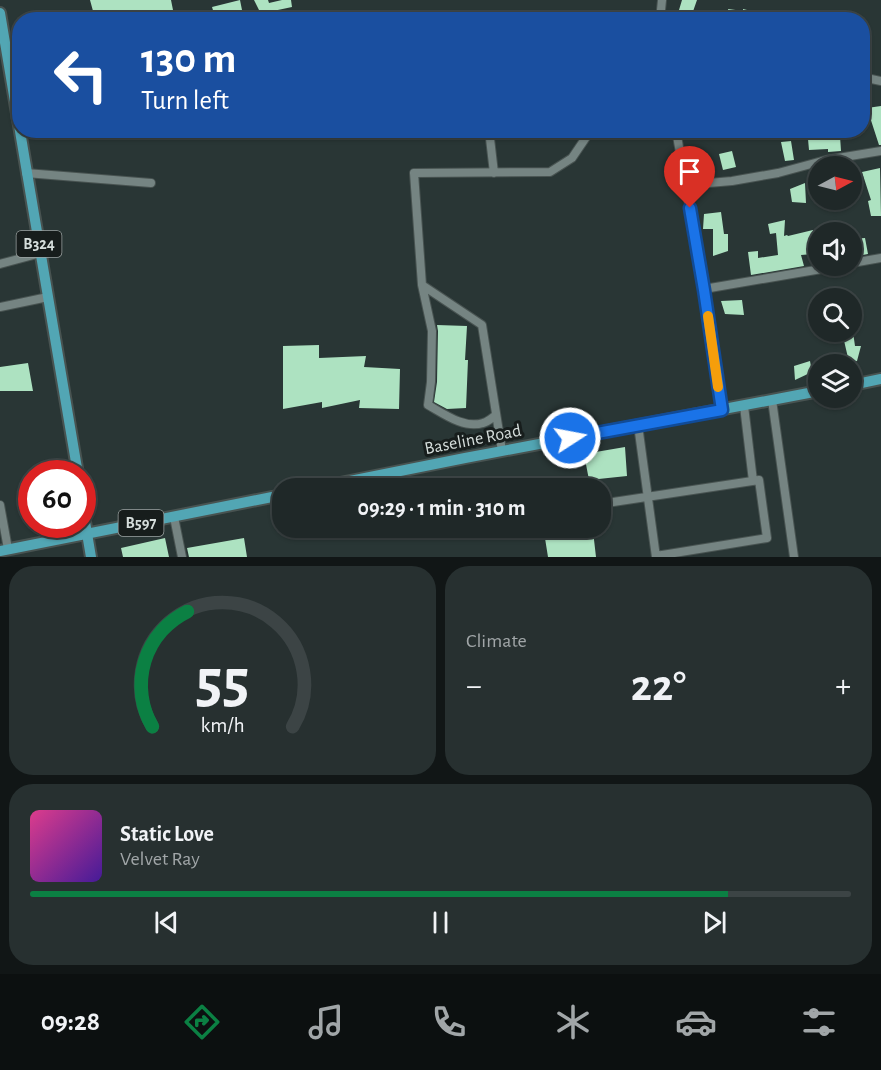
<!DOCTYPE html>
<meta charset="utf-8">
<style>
:root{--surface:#1f2828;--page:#273030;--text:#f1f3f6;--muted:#a1a6a8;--line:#3c4445;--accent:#0b8043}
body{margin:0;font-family:"Alegreya Sans",sans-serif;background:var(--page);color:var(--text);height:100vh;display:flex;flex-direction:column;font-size:22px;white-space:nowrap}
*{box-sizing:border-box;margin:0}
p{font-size:20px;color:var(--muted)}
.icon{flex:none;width:33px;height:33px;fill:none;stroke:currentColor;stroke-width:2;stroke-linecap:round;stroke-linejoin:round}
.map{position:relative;height:557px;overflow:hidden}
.sheet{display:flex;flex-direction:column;gap:9px;padding:9px;background:#111616;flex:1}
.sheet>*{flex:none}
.hud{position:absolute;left:12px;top:12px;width:858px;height:126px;border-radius:24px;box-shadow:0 2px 4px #0004,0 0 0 2px var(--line);background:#1a4fa0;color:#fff;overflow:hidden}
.needle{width:39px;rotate:83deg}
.tools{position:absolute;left:808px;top:156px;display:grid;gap:12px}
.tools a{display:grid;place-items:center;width:54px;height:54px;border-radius:50%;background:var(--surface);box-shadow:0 2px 4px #0004,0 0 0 2px var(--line);font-size:30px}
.speed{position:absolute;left:18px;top:460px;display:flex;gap:12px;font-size:30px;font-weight:700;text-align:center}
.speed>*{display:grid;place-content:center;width:78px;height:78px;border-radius:50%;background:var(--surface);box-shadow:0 2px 4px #0004,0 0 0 2px var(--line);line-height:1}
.speed .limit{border:9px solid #d22;background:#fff;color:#111}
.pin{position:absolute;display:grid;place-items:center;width:51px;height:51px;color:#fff;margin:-62px -26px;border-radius:50% 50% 50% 0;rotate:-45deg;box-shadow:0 0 6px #0007}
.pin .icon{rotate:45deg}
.me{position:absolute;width:66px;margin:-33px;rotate:79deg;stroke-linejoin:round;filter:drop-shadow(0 0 4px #0008)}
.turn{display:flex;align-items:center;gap:21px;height:126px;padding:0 30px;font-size:27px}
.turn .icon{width:78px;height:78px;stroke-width:2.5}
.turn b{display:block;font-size:42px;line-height:51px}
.big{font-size:45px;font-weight:600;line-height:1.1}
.sheet .card{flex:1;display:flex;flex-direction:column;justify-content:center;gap:9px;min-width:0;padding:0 21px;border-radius:24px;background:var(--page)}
.sheet .dial{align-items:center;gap:0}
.dial svg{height:156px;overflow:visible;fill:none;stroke:var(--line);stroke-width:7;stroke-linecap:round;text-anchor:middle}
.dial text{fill:var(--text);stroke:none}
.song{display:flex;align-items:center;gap:18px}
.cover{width:72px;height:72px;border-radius:9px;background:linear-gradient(135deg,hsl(330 70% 55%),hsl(260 70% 35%))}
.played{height:6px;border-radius:3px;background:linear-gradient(90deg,var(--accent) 85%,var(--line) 85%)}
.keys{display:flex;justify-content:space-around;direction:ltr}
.heat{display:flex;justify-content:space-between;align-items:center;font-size:33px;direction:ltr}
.sheet .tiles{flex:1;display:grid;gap:9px;grid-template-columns:1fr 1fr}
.card:last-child{grid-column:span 2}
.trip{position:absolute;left:272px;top:478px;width:339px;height:60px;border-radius:24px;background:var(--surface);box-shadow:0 2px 4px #0004,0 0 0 2px var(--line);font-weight:600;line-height:60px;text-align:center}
.menu{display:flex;height:96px;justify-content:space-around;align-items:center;background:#0c1010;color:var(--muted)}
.menu .icon{width:42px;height:42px}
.menu .selected{color:var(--accent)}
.menu b{font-size:27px;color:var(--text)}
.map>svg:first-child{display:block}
.building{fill:#ade2c1}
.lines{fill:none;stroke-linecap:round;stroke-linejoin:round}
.minor-casing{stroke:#485351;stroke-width:10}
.major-casing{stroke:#485351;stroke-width:14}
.minor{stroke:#758482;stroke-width:8}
.major{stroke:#52a6b4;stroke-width:10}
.route-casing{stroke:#114b97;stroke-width:15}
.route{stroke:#1a73e8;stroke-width:10}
.slow{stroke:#f59e0b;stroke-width:10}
.labels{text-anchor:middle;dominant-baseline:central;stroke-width:6;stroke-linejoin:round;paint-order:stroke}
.shield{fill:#171d1c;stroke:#9ca3a2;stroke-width:1.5}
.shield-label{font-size:16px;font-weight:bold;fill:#d5dddb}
.street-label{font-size:18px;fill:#d5dddb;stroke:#171d1c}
</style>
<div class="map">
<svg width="881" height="557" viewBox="0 0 881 557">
<rect width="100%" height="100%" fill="#293635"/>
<!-- building -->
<path class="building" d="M90 0H171L175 20H68V17L93 11Z
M240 0 243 15 233 18 232 16 216 20 212 7Z
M254 0H268L269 3 282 0H291L292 7 273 11 275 17 268 20H264Z
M682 0H697L690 20H676Z
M728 9 743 11V9L751 11 750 20H731Z
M881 106V145H879L867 108Z
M840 136 841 151 828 152V149L809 150 808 139 818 138 819 140Z
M791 141 794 160 785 161 781 142Z
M732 151 736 167 723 170 719 154Z
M880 168 881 216H871L868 201 871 200 862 172Z
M805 183 806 203 792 202 790 189Z
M721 212 724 234H728V251L713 256V229H703L704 214Z
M785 220 784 236 787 235 788 236 813 230V254L801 255 804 266 751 275 748 252 758 251V258L778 255 776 233 770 234 768 224Z
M865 238 868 254 852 257V239Z
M742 300 744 315 725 314 721 301Z
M437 325 467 326 465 360H468L466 408 447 409 434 402 437 382 438 331Z
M842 332H853L855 346H861L857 361 849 362Z
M319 345V358L366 356 364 367 400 369 399 409 359 408 360 400 322 408V402L283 409V346Z
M810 361 812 372 795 380 794 366Z
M28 363 33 391H0V367Z
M625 447 627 476 589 480 584 454Z
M593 531 596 557H548L544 532Z
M165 538 169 557H123L121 548Z
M244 538 247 557H189L187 548Z"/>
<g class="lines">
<!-- minor casing -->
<g class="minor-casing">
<path id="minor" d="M449 20 446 16 475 20
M660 20 662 0
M862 77 881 81
M489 130 494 173
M676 130 704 289 722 410
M26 173 151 183
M685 185 732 181 778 173 826 160 881 151
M852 263 881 258
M0 264 41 253
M422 285 432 331 431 382 428 405C444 414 464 429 483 423 488 422 492 418 496 415
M704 289 839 266
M0 307 48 297
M772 400 794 557
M744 406 753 481
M638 425 656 557
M502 451 482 325 422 285 414 173 550 172 572 158 591 130
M600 504 759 480 767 538 656 556
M0 505 8 549
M174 517 182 557
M50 525 53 540"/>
</g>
<!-- major casing -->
<g class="major-casing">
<path id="major" d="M0 13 78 474
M852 385 881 379
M310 489 465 458 819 391
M82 504 91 557
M0 551 282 495"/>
</g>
<!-- minor -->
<use href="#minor" class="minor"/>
<!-- major -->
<use href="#major" class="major"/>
</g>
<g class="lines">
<!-- route casing -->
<g class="route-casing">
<path id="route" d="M570 438 722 410 704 290 690 208"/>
</g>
<!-- route -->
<use href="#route" class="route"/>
<!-- slow -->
<path class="slow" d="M708 316 718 387"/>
</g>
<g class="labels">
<!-- shield labels -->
<g class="shield">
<rect x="16.5" y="231" width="45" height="26" rx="4.5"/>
<rect x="118.5" y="510" width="45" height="26" rx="4.5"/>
</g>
<g class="shield-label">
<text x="39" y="244">B324</text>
<text x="141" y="523">B597</text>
</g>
<!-- street labels -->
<g class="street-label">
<text transform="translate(473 440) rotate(-11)">Baseline Road</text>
</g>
</g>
</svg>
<div class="tools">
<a><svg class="needle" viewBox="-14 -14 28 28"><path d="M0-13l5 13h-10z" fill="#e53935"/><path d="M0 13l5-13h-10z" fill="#a1a6a8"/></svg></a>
<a><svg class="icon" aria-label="sound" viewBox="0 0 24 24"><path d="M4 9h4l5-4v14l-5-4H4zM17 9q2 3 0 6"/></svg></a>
<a><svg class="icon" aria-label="search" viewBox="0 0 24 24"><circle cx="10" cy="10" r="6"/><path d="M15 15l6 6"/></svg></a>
<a><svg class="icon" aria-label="layers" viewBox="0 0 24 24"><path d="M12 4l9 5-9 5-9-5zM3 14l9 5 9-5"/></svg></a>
</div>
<div class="speed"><div class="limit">60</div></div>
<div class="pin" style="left:690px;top:208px;background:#d93025"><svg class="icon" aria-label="arrive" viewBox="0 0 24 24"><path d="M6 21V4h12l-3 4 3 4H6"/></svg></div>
<svg class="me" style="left:570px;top:438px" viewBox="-20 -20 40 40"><circle r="17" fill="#1a73e8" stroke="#fff" stroke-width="3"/><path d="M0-11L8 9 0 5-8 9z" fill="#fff"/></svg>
<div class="trip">09:29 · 1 min · 310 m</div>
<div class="hud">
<div class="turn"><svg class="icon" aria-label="left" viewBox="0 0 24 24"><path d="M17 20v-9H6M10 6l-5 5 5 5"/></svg><div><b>130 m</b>Turn left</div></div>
</div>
</div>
<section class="sheet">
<div class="tiles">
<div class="card dial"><svg viewBox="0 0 100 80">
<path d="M14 69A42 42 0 1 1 86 69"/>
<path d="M14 69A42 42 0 0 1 32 10" stroke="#0b8043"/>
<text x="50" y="56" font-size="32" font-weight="700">55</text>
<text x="50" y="72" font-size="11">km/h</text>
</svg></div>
<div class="card"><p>Climate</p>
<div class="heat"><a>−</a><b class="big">22°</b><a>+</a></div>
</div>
<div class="card">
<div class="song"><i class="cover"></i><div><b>Static Love</b><p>Velvet Ray</p></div></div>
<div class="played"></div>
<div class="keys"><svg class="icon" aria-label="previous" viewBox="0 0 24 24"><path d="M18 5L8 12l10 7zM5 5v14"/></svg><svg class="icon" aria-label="pause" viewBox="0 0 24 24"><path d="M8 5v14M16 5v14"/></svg><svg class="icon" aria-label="next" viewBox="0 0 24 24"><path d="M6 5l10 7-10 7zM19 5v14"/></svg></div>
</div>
</div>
</section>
<nav class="menu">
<b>09:28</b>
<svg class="icon selected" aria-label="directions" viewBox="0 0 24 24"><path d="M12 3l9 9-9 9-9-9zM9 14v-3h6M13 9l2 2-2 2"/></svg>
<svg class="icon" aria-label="music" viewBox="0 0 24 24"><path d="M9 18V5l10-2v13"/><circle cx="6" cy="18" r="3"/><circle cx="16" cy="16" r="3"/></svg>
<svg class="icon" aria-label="phone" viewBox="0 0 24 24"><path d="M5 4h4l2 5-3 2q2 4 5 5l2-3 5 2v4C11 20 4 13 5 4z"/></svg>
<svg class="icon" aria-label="climate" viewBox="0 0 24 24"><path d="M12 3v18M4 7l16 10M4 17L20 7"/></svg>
<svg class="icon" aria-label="car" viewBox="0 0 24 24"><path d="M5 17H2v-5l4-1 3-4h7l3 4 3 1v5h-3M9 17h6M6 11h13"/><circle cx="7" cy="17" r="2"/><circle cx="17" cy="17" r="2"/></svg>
<svg class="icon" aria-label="filters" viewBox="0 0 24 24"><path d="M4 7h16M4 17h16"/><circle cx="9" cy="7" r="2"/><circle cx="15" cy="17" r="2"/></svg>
</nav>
